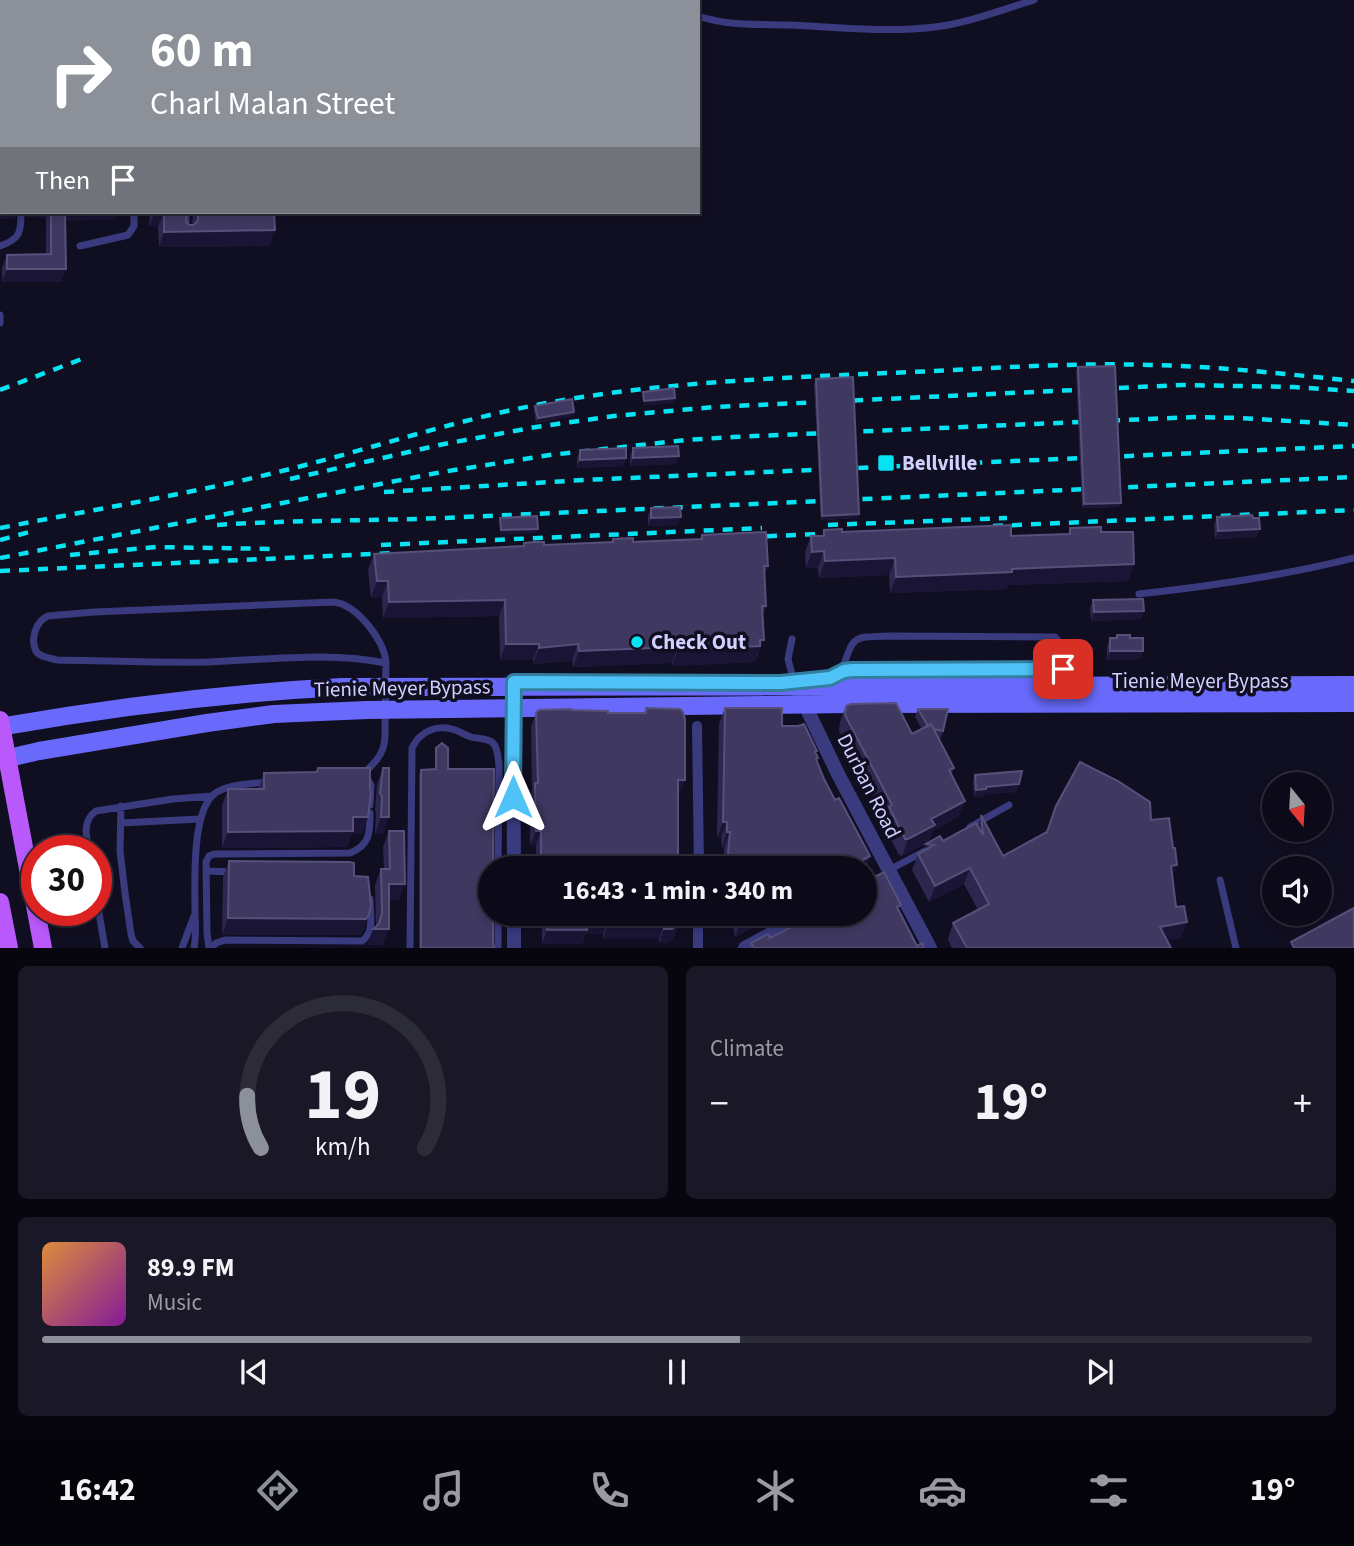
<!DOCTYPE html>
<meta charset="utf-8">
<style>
:root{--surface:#0c0a19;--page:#1a1826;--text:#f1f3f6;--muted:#9a9aa2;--line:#2c2b38;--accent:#8c9099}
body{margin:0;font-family:"Source Sans 3",sans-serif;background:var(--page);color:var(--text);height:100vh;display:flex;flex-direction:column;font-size:26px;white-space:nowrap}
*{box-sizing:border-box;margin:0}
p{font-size:23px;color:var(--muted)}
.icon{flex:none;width:38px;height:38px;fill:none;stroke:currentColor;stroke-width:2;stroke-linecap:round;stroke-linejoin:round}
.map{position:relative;height:948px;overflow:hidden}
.side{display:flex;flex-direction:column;gap:18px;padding:18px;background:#07060e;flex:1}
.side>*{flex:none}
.hud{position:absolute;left:0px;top:0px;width:700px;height:214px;box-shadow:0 4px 10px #0003,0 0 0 2px var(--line);background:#8c9099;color:#fff;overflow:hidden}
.needle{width:46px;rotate:162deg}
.controls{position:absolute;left:1262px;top:772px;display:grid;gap:14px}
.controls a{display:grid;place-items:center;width:70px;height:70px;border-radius:50%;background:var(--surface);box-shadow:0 4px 10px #0003,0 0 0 2px var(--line);font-size:35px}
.speed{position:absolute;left:21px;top:835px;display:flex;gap:14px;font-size:35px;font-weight:700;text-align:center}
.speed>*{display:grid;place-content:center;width:91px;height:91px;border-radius:50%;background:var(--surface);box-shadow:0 4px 10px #0003,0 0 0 2px var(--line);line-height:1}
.speed .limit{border:10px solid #d22;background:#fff;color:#111}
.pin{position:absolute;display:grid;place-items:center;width:60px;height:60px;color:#fff;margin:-30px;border-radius:14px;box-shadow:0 4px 10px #0006}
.me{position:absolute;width:77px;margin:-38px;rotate:0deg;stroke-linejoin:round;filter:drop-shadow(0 0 5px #0008)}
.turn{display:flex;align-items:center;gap:24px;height:147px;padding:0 35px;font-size:32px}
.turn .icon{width:91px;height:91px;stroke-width:2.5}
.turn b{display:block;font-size:49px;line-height:60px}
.then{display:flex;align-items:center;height:66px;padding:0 35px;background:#0003;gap:14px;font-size:26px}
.big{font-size:52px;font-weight:700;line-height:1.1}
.side .card{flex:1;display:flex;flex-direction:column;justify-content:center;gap:10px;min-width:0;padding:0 24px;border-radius:10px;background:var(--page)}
.side .dial{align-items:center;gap:0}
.dial svg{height:182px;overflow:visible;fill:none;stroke:var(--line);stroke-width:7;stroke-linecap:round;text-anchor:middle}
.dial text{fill:var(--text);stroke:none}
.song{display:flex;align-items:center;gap:21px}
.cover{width:84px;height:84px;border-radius:10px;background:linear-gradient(135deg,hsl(30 70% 55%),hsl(290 70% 35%))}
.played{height:7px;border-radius:4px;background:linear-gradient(90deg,var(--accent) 55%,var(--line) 55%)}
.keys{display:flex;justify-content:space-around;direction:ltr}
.heat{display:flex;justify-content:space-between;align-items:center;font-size:38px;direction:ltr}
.side .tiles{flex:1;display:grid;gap:18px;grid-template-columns:1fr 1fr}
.card:last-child{grid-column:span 2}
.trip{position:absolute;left:478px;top:856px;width:399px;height:70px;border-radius:35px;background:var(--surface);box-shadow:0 4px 10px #0003,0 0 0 2px var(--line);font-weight:700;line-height:70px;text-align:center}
.dock{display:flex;height:112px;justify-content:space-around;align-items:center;background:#05040a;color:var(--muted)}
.dock .icon{width:49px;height:49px}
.dock .on{color:var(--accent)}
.dock b{font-size:32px;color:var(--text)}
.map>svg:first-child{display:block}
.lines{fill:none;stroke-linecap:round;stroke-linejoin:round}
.service{stroke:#3a3a7f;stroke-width:7}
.pedestrian{stroke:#3a3a7f;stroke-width:10}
.minor{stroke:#3a3a7f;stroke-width:14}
.secondary{stroke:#696afb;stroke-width:18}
.primary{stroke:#b959fb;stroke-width:18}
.rail{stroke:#06e4f3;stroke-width:4.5;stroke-dasharray:10 9;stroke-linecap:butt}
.secondary-bridge{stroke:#696afb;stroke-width:18}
.wall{fill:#2d274f}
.shaded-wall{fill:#1a1535}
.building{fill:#3f3962;stroke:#56507a;stroke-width:2}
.route-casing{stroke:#337fa1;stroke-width:18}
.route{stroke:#4fc3f7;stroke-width:12}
.poi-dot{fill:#06e4f3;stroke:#100e21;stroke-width:2.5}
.labels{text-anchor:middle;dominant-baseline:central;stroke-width:7;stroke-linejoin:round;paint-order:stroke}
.poi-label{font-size:21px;font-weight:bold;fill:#d3cffe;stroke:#100e21;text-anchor:start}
.street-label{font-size:21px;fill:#d3cffe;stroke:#100e21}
</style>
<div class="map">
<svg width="1354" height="948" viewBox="0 0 1354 948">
<rect width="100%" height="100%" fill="#100e21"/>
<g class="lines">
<!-- service -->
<path class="service" d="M680 0 681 2
M698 16C727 26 759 24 789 25 837 27 886 33 935 27 968 23 1001 10 1034 0
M0 124H2
M186 212V229
M0 246C21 239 21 231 21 212
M80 246 128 235 134 226V212
M0 315V323
M1139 594C1211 586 1283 576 1354 558
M792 639 788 659 794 682
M842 670C854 635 852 637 889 636L1055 637 1062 645 1064 669
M364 773C378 760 386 751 385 731L386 663C385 640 356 604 333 602L94 612 48 616C36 621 30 639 36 651 39 657 50 658 57 660 107 661 158 663 208 662 268 660 327 651 386 663
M365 775 371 785 370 805
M121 806 120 851 125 893 131 934 133 941 140 948
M121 823 200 819
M970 827 1009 805
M89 850C86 836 82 821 96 811L173 799 212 796
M889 870 925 851
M206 871 233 872
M1220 880 1236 948
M96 896 105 948
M182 948 194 916
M194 948C197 933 195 924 195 910 195 882 191 807 217 792 233 783 253 784 270 782
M209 948 207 933 206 862 209 856 214 854 350 853C370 845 370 833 370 813
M211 948 216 943 225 940 362 941C375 932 370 914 370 899
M410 948 412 748C420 731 437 724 455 730 461 732 465 735 471 737 478 739 488 738 493 743 498 748 498 758 499 765L498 868
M498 948V914"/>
<!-- pedestrian -->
<path class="pedestrian" d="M697 726 699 868
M698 948V914"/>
<!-- minor -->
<path class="minor" d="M583 2 584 0
M0 41 2 42
M816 680 830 678 844 671 852 670 1063 669 1065 672 1063 700 1050 702
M794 682 838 774 930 948
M514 868 513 701 514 682H519
M514 914V948
M745 948 808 914"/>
<!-- secondary -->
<path class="secondary" d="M0 727C113 707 228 693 342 687
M0 760 39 751 207 723 274 714 367 710"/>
<!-- primary -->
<path class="primary" d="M0 720 43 948
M0 902 9 948"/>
<!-- rail -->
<path class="rail" d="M0 390 87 357
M290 479 444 444 536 427 614 416 714 407 1181 385 1294 387 1354 391
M384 492 584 480 1354 446
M217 525C292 520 367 521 443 518L1354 477
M828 525 1007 518
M993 526 1354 510
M0 528C97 509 195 493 290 469 381 446 471 415 564 400 671 382 779 378 886 373 974 370 1061 362 1148 365 1217 366 1285 374 1354 381
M748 537 843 533
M0 540 33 531
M381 545 762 528
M70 555 156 547 276 549
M0 558 442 472 550 455 686 440 733 437 1195 417 1240 418 1354 425
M0 571 395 553"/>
<!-- secondary-bridge -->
<path class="secondary-bridge" d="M342 687 1354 685
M367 710 853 704 1354 703"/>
</g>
<!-- wall -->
<path class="wall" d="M27 212H118L115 220H66V269L61 282H2V268L7 255 46 254V218H27Z
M150 212H186V222L189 225H192L193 212H219V215L252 214V212H274L275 230 269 246 159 247 158 227H149Z
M1078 367 1121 503 1119 507 1082 508 1076 371Z
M816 379 859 514 858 518 821 520 814 383Z
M535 406 574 412 573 416 536 423 534 410Z
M633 448 676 464 630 466V456Z
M580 450 626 458 623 466 577 468V458Z
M651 508 678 525 648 526V516Z
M1217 517 1257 537 1215 539 1214 525Z
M1070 528 1101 532 1134 564 1128 581 1008 585 1006 589 890 593 889 575 819 578 818 568H806L805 552 811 536H822L824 530 842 532 1011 536 1068 534Z
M702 535 768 566 764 576 766 606 763 614 758 656H757L754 662 672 666V663L573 667 572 661 533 664V660H500L499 616 383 618 382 597 371 598 368 570 374 554 523 546 524 543 544 545 612 543 613 539 633 542 700 539Z
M1093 600 1144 611 1141 619 1091 621 1090 608Z
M1117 635 1130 638 1143 651 1140 659 1107 660V646L1110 638H1115Z
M846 706 912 734 922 729 915 717 918 709 943 731 940 739 939 738 954 768 951 775 959 817 932 831 929 842 902 856 899 855 883 824 884 818 839 731 840 722Z
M646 708 679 794H678V868H531L535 857H536V845H530V797L532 790 531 727 536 713 571 710 608 713H644Z
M725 708 782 726 816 755 818 758 817 761 835 800 870 856 864 872V868H723L724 848H722L721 837H717L719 724Z
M436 748 448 769 490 868 493 944 495 948H419V774L421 770 435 769V752Z
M318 768 368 817 362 834H352L347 847 222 848V805L228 789H258L264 773 316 772Z
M383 768V834H375L376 813 375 809 377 784Z
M975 775 1019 784 1016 792 985 794 984 796 974 797 973 782Z
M981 815 1003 856 1151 820 1173 878 1181 938 1168 940 1171 948H952L948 939 953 923 978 910 964 884 929 902 912 870 918 854 924 851 926 844 943 841 978 825Z
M389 831 405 884 399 900H389L383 945H367L376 926 375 885 381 869H384L383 847Z
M229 861 354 876 369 915 363 931 360 935H222L223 877Z
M542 914H678V925L673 939 667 943H659V939H603V934H586L582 944H542Z
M731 914H774L756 923 754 927 735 937Z"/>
<!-- shaded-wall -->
<path class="shaded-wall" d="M0 206H2V212H17L15 219H0Z
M29 212H48L46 218H27Z
M64 212H118L115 220 61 221Z
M155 212H164L158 227H149Z
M275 230 269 246 159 247 164 232Z
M7 269H66L61 282H2Z
M675 398 673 403 643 406 644 401Z
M574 412 573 416 536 423 538 418Z
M679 456 676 464 630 466 633 458Z
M626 458 623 466 577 468 580 460Z
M1121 503 1119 507 1082 508 1084 504Z
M859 514 858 518 821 520 822 516Z
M681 517 678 525 648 526 651 518Z
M538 529 537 533 499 535 501 530Z
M1260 529 1257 537 1215 539 1218 531Z
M824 551 818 568H806L812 552Z
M895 558 889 575 819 578 825 561Z
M1134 564 1128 581 1008 585 1006 589 890 593 896 577 1012 569Z
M377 581H388L382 597 371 598Z
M505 600 499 616 383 618 389 602Z
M1144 611 1141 619 1091 621 1094 612Z
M764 640 754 662 672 666 678 650Z
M506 644H539L533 660H500Z
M578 644 572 661 533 664 539 648Z
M678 647 672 663 573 667 579 651Z
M1110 651H1143L1140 659 1107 660Z
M678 780H685L679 794H673Z
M1019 784 1016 792 985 794 984 796 974 797 976 790 986 787Z
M965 801 959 817 932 831 929 842 902 856 908 839 931 819Z
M353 817H368L362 834H352L347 847 222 848 228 832Z
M381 817H389L383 834H375Z
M723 822H727L721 837H717Z
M536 831H541L536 845H530Z
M727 832H730L724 848H722Z
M870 856 864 872V868H848Z
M1177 865 1172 881 1171 866Z
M970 868 964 884 929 902 935 886Z
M389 884H405L399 900H383Z
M755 914H774L756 923 754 927 735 937 741 921Z
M369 915 363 931 360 935H222L228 918Z
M588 920H608L603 934H586L582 944H542L547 930Z
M1187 922 1181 938 1154 943 1160 927Z
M608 924 664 925 659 939H603Z
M678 925 673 939 667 943H659L664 929Z
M373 929H389L383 945H367Z"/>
<!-- building -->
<path class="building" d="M0 133H2V162H0Z
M0 189H2V206H0Z
M51 212H65L66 269H7V255L51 254Z
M164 212H186V222L189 225H194L198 220V212H219V215L258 214V212H274L275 230 164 232Z
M1115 366 1121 503 1084 504 1078 367Z
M853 377 859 514 822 516 816 379Z
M674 388 675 398 644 401 643 392Z
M572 399 574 412 538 418 535 406Z
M678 446 679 456 633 458V448Z
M626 448V458L580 460V450Z
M680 507 681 517 651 518V508Z
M1252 515 1253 518H1259L1260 529 1218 531 1217 517Z
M537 516 538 529 501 530 500 518Z
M1011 525V536L1070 534V528L1101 527V532H1133L1134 564 1012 569V572L896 577 895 558 825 561 824 551 812 552 811 536H824V530L842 529V532Z
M766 532 768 566H764L766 606H762L764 640H760V646L678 650V647L579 651 578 644 539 648V644H506L505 600 389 602 388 581H377L374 554 524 546V543L534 542H544V545L613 542V539L633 538V542L702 539V535Z
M1143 599 1144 611 1094 612 1093 600Z
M1117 635H1130V638H1143V651H1110V638H1117Z
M896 703 912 734 931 724 954 768 949 770 965 801 931 819 935 825 908 839H905L889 807 892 805 845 715 846 706 851 704Z
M646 708 680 709 683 712 685 719V780H678V868H535V857H541V831H536L535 783H538L536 713 539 710 571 709V710L608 711V713H646Z
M725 708H782V726H798L804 724 817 751 815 752 818 758 816 759 824 779 835 800 839 798 870 856 848 868H731L728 854 730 832H727V822H723Z
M918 709H948L943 731 934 729 931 724 928 726Z
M442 743 448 748V769H494L493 864 495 868H490V914H493V944L495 948H421V770L436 769V748Z
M1080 762 1118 781 1150 802 1151 820 1169 818 1173 848H1175L1177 865 1171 866 1176 907 1184 906 1187 922 1160 927 1171 948H967L953 923 989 904 970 868 935 886 918 854 934 845 926 844 940 836 943 841 976 823 983 835 981 815 1003 856 1047 832 1056 806Z
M318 768H370V789L371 793 368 817H353V831L228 832V789H264V773L317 772Z
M383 768H389V817H381L382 797 380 793Z
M1022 771 1019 784 986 787V789L976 790 975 775Z
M389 831H404L405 884H389V929H373L379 924 382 913 381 869H390Z
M229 861 349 862 354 863V876L368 877 371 905 369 915 366 919 228 918Z
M884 872 901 905 897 907 917 946 922 943 924 948H754L751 943 768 934 770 938 817 914H864V882Z
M1354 908V948H1294L1291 942Z
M547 914H678V925L672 929H664V925L608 924V920H588L587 930H547Z
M739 914H755L741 921Z"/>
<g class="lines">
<!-- route casing -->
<g class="route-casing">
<path id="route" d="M513 797 514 682 781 683 830 678 844 671 852 670 1063 669"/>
</g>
<!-- route -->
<use href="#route" class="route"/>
</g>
<!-- markers -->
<g class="poi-dot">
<rect x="877" y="454" width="18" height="18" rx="3.5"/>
<circle cx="637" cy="642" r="7"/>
</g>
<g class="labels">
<!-- poi labels -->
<g class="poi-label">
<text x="902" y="463">Bellville</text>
<text x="651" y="642">Check Out</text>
</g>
<!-- street labels -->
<g class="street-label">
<text x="1200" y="681">Tienie Meyer Bypass</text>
<text transform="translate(402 688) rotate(-1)">Tienie Meyer Bypass</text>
<text transform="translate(869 786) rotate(63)">Durban Road</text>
</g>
</g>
</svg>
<div class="controls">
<a><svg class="needle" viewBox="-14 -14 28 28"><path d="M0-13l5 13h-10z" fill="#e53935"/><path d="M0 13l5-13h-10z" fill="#9a9aa2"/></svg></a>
<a><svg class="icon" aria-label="sound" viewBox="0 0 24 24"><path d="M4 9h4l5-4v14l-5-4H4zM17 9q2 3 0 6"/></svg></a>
</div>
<div class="speed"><div class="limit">30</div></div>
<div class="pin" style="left:1063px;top:669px;background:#d93025"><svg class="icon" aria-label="arrive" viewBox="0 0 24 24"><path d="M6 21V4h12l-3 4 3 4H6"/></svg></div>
<svg class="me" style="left:513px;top:797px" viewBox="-20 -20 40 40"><path d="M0-17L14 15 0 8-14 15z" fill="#4fc3f7" stroke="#fff" stroke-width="4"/></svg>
<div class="trip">16:43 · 1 min · 340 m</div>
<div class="hud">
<div class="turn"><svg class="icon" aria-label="right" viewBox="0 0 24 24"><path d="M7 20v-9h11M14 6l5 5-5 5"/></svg><div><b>60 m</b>Charl Malan Street</div></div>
<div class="then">Then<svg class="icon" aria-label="arrive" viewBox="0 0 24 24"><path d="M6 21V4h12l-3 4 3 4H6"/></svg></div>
</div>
</div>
<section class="side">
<div class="tiles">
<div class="card dial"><svg viewBox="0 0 100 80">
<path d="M14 69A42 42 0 1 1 86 69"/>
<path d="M14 69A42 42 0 0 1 8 46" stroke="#8c9099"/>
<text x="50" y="56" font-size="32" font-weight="700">19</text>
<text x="50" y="72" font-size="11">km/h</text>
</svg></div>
<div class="card"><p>Climate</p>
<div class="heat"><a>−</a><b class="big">19°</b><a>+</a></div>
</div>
<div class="card">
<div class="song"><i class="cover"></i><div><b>89.9 FM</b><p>Music</p></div></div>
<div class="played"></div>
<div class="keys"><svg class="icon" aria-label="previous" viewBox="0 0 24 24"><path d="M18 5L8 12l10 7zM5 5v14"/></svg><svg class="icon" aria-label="pause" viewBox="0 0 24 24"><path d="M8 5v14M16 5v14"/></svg><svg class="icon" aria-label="next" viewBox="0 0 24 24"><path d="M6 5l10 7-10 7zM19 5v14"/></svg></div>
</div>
</div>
</section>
<nav class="dock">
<b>16:42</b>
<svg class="icon on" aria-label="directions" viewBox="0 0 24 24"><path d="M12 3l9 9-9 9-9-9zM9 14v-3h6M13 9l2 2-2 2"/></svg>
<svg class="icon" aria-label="music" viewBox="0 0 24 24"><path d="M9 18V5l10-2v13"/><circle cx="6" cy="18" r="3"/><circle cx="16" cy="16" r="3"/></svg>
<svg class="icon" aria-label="phone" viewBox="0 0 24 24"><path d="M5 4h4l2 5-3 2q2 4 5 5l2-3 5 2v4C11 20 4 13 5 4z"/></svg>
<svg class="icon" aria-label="climate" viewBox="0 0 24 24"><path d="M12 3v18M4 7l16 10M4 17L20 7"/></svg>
<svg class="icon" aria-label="car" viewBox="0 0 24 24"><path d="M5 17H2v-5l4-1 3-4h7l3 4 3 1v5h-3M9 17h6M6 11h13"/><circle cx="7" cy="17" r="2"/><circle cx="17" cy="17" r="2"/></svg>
<svg class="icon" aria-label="filters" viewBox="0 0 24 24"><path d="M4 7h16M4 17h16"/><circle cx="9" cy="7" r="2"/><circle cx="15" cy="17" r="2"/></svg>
<b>19°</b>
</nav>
